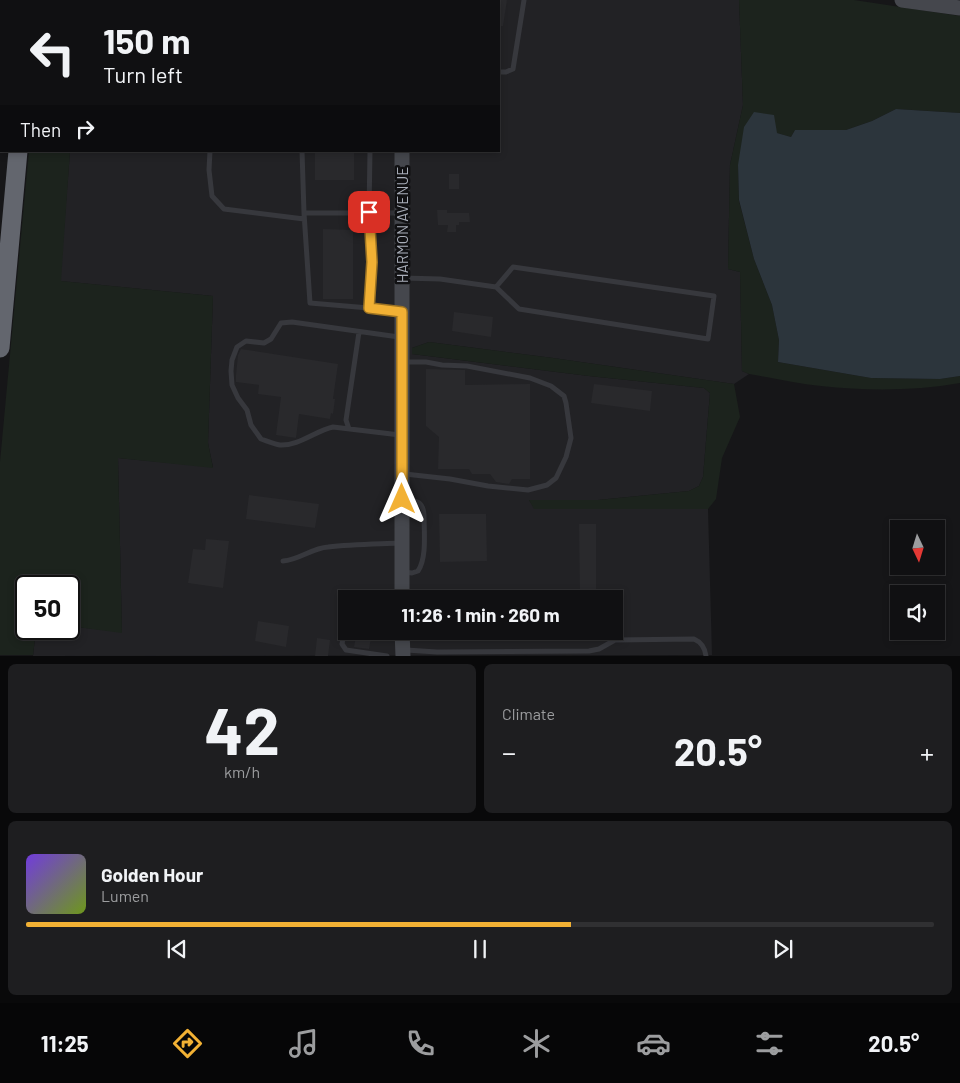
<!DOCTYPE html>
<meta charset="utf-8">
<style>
:root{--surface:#101012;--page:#1e1e20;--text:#f1f3f6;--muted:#9c9d9f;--line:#303032;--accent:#f2b134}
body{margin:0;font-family:Barlow,sans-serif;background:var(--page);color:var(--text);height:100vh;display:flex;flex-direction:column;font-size:19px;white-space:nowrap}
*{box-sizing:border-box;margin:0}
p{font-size:16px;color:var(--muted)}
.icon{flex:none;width:28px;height:28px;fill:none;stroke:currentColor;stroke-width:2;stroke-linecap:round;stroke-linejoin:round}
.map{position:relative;height:656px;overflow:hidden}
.sheet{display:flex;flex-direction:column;gap:8px;padding:8px;background:#09090a;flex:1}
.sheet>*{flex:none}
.guide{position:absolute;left:0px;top:0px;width:500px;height:152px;box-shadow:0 2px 8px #0003,0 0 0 1px var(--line);background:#101012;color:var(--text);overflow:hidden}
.needle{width:32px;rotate:176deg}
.buttons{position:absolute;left:890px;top:520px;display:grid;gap:10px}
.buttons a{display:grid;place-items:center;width:55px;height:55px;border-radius:0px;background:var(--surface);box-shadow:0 2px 8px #0003,0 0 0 1px var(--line);font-size:25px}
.speed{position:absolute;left:15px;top:575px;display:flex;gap:10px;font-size:25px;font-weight:700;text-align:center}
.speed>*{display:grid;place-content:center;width:65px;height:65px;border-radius:50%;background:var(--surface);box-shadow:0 2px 8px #0003,0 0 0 1px var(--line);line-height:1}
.speed .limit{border:2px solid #111;border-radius:8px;background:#fff;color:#111}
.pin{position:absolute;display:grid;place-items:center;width:42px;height:42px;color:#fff;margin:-21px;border-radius:10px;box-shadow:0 2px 8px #0006}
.me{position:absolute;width:55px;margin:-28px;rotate:0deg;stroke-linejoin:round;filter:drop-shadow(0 0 4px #0008)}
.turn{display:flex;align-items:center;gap:18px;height:105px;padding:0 20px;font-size:22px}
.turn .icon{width:65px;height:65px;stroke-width:2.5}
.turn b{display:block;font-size:35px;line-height:42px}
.then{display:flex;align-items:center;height:48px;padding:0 20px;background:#0003;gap:10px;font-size:19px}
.big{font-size:38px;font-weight:700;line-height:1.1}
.sheet .widget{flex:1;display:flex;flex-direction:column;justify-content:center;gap:8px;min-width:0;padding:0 18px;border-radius:8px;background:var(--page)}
.sheet .dial{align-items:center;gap:0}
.dial b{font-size:65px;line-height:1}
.song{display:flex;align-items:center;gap:15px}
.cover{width:60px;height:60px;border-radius:8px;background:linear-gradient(135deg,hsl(260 70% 55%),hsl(80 70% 35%))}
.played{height:5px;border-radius:2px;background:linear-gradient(90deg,var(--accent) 60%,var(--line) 60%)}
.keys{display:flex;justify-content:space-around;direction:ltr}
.heat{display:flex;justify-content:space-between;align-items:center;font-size:28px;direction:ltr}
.sheet .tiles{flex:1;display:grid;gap:8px;grid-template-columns:1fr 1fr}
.widget:last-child{grid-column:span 2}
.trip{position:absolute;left:338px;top:590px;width:285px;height:50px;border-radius:0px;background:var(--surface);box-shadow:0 2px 8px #0003,0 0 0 1px var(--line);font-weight:700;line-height:50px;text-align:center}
.tab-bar{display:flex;height:80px;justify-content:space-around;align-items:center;background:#060607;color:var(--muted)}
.tab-bar .icon{width:35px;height:35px}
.tab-bar .selected{color:var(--accent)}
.tab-bar b{font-size:22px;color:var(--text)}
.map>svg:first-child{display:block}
.built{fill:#222225;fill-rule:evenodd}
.green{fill:#1c231d}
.water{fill:#2c353c}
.building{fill:#29292c}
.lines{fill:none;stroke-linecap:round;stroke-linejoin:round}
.lane{stroke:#37383d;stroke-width:5}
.secondary{stroke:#45474d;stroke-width:15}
.highway{stroke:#63666e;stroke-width:19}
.route-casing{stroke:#9d7322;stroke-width:12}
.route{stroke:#f2b134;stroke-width:9}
.labels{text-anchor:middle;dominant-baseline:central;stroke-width:5;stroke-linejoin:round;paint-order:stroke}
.street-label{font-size:15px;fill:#a8adb8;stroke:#111113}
</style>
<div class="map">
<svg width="960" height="656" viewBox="0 0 960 656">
<rect width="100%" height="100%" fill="#161618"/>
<!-- built -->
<path class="built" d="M80 0H739L743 105 730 165 728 269 740 272 742 371 749 374 734 384 553 358 429 342 412 348V354L589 376 704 388 710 393 703 477 699 486 689 491 598 500H529L535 509H708L712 655 33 656 36 629H69V626L122 632 118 458 213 467 208 443 213 296 60 281 70 151H499V1H80ZM346 599H614V631H346Z"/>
<!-- green -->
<path class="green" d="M739 0H854L960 16V113L896 109 872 121 846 130H795L791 137 777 133 738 165 739 201 754 259 772 305 779 340 778 362 871 378 940 379 960 376V383C914 391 867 391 821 386 797 384 773 378 749 374L742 371 740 272 728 269 730 165 743 105Z
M29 151H70L61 281 213 296 208 443 213 468 118 458 122 633 69 626V586H26V629H36L33 655H0V462Z
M429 342 553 358 734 384 740 417 722 458 716 499 708 509H534L529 500H598L689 491 699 486 703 477 710 393 704 388 589 376 412 354V348Z"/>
<!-- water -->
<path class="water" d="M896 109 960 113V376L940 379 871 378 778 362 779 340 772 305 754 259 739 200 738 165 744 127 754 112 774 115 777 133 791 137 795 130H846L872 121Z"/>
<!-- building -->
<path class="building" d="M499 0H507L503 26H499Z
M315 151H354V180H315Z
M449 174H459V189H449Z
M437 210H447V213H469L470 222H459V225H456V232H447L448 225H438Z
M323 229 353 230V299H323Z
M454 312 493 317 491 337 452 331Z
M241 349 338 364 333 399H335L333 414 331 413 330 419 299 414 296 438 276 435 281 397 258 394 259 385 236 382V375L238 355Z
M426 369 465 370V385L530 384V479H512L509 484 496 482 490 474H472L469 469H438L439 437 426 426Z
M594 384 652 391 650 411 591 403Z
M249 495 319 504 315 528 246 519Z
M439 514H486L487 561 440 562Z
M579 524H596V599H580Z
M206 539 229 541 223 588 188 583 193 549 205 550Z
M258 621 289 626 286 647 255 641Z
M356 636 371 638 369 649 354 647Z
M317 638 330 640 328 656H315Z"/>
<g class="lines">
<!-- lane -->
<path class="lane" d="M308 1V0
M371 1V0
M444 1V0
M499 72H506L513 69 524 0
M210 151 209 170 212 196 224 209 304 219
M302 151 304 213H399
M370 151 369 212 372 262 369 308 401 312
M304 213 310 303 369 308
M403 278 440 279 496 287 513 267 714 296 708 339 519 309 496 287
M399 337 292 322 281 323 271 339 264 343 246 341 237 347 232 360 231 371 232 385 238 398 247 410 251 425 261 439C267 441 274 444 280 445 299 446 315 431 333 427L400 435
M403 362H426L442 365 467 366 530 378 551 386 564 396 566 403 571 438 566 457 556 478 547 485 528 490 488 486 450 479 405 474
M349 429 346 420 359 332
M403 499C415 501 423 500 424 515 424 532 427 558 418 571L412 573 403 572
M283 561C299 560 312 548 328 547 351 544 376 544 399 543
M346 626H345L342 644 346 650 387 656
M406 650 437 652 589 651 599 649 615 640 694 639C701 642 705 648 706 656"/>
<!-- secondary -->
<path class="secondary" d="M402 0V1
M902 0 960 8
M402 599V151
M402 631 403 656"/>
<!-- highway -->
<path class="highway" d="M32 1V0
M0 26 1 12
M0 348 18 151"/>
</g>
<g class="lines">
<!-- route casing -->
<g class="route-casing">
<path id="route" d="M369 212 372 262 369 308 402 312V499"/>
</g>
<!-- route -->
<use href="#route" class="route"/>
</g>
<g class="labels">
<!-- street labels -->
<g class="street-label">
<text transform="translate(402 225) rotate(-90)">HARMON AVENUE</text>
</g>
</g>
</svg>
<div class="buttons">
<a><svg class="needle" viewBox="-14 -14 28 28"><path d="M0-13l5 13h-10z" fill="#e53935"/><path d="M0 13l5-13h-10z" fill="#9c9d9f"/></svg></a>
<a><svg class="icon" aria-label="sound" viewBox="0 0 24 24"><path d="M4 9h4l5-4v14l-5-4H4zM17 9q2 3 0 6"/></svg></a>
</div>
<div class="speed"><div class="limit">50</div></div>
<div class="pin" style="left:369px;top:212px;background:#d93025"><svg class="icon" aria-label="arrive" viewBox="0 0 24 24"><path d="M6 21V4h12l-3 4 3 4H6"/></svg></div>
<svg class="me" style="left:402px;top:499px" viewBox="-20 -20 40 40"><path d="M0-17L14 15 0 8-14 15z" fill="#f2b134" stroke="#fff" stroke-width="4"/></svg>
<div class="trip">11:26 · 1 min · 260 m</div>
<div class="guide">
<div class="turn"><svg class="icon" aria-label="left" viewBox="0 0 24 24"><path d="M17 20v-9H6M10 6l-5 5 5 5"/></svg><div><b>150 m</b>Turn left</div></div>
<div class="then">Then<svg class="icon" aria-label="right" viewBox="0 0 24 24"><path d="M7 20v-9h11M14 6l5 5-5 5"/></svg></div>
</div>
</div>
<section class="sheet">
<div class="tiles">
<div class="widget dial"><b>42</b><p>km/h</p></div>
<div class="widget"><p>Climate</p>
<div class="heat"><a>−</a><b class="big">20.5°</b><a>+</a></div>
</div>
<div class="widget">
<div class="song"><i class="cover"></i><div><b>Golden Hour</b><p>Lumen</p></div></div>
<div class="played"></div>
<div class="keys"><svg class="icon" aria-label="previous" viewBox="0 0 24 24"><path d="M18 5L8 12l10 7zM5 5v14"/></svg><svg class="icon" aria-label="pause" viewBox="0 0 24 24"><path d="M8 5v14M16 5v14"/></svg><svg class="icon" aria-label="next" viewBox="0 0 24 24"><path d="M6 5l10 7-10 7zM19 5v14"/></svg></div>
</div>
</div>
</section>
<nav class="tab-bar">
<b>11:25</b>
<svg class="icon selected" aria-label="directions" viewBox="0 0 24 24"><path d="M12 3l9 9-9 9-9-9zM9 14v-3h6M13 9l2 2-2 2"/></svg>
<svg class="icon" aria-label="music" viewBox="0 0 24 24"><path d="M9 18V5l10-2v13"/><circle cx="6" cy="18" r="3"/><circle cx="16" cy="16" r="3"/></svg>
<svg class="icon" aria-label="phone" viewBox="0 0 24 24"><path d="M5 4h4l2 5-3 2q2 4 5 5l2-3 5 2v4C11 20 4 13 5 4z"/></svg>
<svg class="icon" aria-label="climate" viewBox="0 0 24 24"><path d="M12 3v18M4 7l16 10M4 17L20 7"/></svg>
<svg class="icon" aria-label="car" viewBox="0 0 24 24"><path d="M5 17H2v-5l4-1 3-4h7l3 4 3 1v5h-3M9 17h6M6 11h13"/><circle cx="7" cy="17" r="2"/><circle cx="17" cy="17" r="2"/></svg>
<svg class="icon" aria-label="filters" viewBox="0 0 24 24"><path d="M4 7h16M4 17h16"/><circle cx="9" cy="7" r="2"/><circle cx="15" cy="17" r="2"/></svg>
<b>20.5°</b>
</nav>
